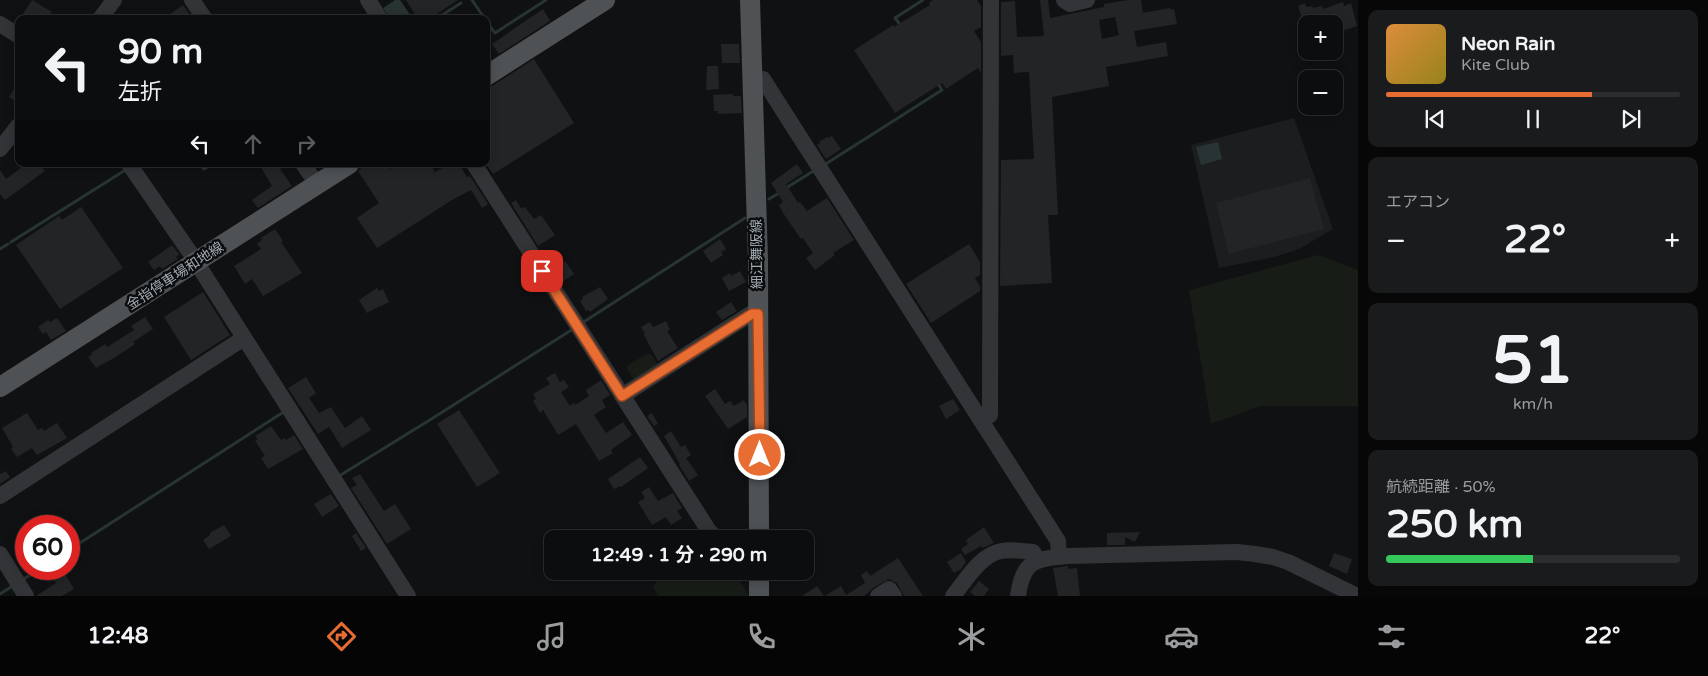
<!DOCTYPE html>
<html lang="ja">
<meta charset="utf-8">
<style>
:root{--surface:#0c0d0e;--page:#1a1b1c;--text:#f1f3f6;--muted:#9a9c9e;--line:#2c2d2e;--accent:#e86d33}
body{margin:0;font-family:"Varela Round","Noto Sans JP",sans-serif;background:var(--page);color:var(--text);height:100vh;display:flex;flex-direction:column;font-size:19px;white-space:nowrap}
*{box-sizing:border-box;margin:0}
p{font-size:16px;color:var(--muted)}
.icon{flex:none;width:28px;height:28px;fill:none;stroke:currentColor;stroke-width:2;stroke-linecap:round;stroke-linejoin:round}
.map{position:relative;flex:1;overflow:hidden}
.panel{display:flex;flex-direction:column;gap:10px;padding:10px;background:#070708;width:350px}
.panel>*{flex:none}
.guide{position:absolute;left:15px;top:15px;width:475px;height:152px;border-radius:10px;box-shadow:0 2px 12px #0003,0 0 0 1px var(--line);background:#0c0d0e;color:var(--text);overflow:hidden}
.tools{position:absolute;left:1298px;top:15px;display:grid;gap:10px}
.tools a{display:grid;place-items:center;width:45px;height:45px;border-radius:10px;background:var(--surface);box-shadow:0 2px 12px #0003,0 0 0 1px var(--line);font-size:25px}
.speed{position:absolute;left:15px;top:515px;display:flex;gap:10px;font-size:25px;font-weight:700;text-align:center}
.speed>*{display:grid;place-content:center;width:65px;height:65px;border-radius:50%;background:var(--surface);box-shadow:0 2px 12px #0003,0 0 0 1px var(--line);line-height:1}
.speed .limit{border:8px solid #d22;background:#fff;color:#111}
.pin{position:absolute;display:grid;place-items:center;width:42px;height:42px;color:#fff;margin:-21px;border-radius:10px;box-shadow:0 2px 8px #0006}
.me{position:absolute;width:55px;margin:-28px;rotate:0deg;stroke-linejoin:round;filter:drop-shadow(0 0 4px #0008)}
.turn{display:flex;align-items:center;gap:18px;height:105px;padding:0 20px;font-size:22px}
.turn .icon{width:65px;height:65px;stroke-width:2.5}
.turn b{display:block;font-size:35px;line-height:42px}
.lanes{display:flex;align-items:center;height:48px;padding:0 20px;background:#0003;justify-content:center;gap:25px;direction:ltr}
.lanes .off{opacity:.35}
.big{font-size:38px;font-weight:700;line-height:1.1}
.panel .card{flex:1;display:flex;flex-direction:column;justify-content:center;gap:8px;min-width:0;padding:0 18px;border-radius:10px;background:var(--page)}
.panel .dial{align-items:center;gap:0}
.dial b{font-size:65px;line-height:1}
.song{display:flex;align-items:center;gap:15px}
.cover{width:60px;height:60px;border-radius:8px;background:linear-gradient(135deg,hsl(30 70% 55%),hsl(50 70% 35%))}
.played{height:5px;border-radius:2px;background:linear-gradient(90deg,var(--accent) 70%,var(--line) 70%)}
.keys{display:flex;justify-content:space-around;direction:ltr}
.heat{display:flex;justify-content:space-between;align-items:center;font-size:28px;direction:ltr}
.charge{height:8px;border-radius:4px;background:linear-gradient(90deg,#34c759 50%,var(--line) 0)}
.trip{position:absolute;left:544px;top:530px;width:270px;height:50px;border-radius:10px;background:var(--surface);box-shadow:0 2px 12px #0003,0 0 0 1px var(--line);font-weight:700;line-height:50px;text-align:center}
.tabs{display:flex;height:80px;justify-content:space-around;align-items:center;background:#050506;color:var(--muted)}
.tabs .icon{width:35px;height:35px}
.tabs .active{color:var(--accent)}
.tabs b{font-size:22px;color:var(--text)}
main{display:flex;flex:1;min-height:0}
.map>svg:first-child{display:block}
.built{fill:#1c1d1f}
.green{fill:#181c17}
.water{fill:#283334}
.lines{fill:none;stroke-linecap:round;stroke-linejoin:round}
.stream{stroke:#283334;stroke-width:3}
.building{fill:#232426;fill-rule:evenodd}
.minor{stroke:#323437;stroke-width:16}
.major{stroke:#4e5255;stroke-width:20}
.route-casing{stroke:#974721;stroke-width:12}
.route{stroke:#e86d33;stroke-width:9}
.labels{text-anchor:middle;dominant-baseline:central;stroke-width:5;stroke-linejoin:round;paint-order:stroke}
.street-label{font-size:14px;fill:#a2acb2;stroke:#0b0c0d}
</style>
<main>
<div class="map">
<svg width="1358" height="596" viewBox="0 0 1358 596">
<rect width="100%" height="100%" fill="#101112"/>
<!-- built -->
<path class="built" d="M1294 118 1333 229 1299 249 1274 257 1219 268 1191 145Z"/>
<!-- green -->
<path class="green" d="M1318 255 1358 270V406H1260L1211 424 1189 290Z
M648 353 653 356 658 366 635 381 628 371 627 366Z
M672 571H734L749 596H658L653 587 654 584Z"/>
<!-- water -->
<path class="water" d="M395 0H400L413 19H390L383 8Z
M1218 142 1222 159 1201 165 1196 147Z"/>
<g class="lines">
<!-- stream -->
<path class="stream" d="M472 0 485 19
M436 19 461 3
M486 21 495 33 546 0
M901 26 895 18 923 0
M200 164 204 169 212 164
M824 165 942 90 937 82
M786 188 815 170
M769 199 781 192
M11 242 127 169
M0 249 8 244
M582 323 745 218
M339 476 433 418 573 329
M69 550 285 411
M22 580 40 569
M0 594 14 585"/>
</g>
<!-- building -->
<path class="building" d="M32 0 52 12 48 19H20Z
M406 0H458L429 19H418Z
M933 0H977L981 6V27L974 31 981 42V73L978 68 946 89 942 83 895 113 854 50 893 25 894 27 930 5 929 3Z
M1040 0H1048L1050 18 1104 7V4L1128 0H1141L1143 13 1170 8 1171 10 1174 9 1177 24 1134 31 1137 47 1166 42 1168 56 1106 67 1109 86 1052 97 1058 215H1048L1052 283 1000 286 1001 160 1034 159 1029 72 1014 73 1013 55 1001 56V2L1015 1 1017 37 1044 36ZM1115 17 1119 35 1102 39 1099 20Z
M1343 2 1344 6 1351 3 1357 26 1337 33 1334 24H1304L1298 6 1305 3 1306 7 1312 6 1313 8 1322 6 1323 9Z
M183 5 193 19H163Z
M543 9 550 21 499 54 492 44Z
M721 44H739L740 63H722Z
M534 59 574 123 493 174 486 164V90Z
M707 66H718L719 89 706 90Z
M19 81V103L9 97Z
M733 94V96H741L742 113 718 114V111H714L713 95Z
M832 136 841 149 826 159 817 145 820 144 819 142 827 137 828 138Z
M19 164H39L45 171 5 200 0 194V170L6 179 21 168Z
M259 164H288L280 169 292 186 258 208 252 200 272 186Z
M367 164H388L391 169 399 164H430L435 172 449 164H459L467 177 470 176 488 204 482 208 471 190 452 200 377 248 357 218 379 203 358 171Z
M797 164 803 173 786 184 798 203 800 202 807 211 827 198 854 240 833 253 835 255 815 270 806 258 813 253 803 238 801 239 783 213 779 205 783 202 771 183Z
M1310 178 1324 229 1229 254 1216 203Z
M516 200 521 208 525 207 534 219 541 215 555 235 538 246 511 203Z
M81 207 123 268 60 309 16 245 59 216 62 220Z
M275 229 283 241 281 242 302 273 263 296 252 279 245 284 234 266 261 249 257 244 262 240 261 238Z
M720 239 726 249 721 252 723 255 711 263 703 251Z
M969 244 980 262V275L975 278 980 287V291L931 323 906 284Z
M172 245 179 254 176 257 178 259 162 269 160 266 154 270 148 262Z
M565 261 574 274 562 282 551 266 555 264 556 266Z
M740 271 746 282 729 291 722 278 730 273 731 276Z
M600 287 608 299 590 312 589 310 586 311 580 301 583 299 582 297Z
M377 288 379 291 383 289 389 302 380 307V306L367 313 359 300Z
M203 292 230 335 191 360 164 317Z
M731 302 737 311 722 320 716 312Z
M145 317 153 329 133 342 135 344 114 358 96 368 88 357 92 355 91 353 105 344 107 347 134 330 131 326Z
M57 318 66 331 51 340 46 332 43 334 38 327 48 320 50 322Z
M666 321 670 330 667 331 678 348 658 361 644 335 645 334 641 327 650 322 653 327Z
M555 373 560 382 564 380 569 387 561 392 570 406 574 403 575 405 589 396 586 390 601 380 610 395 602 400 606 407 594 415 606 433 623 422 632 435 611 450 613 453 599 461 576 424 558 435 543 410 540 413 533 401 536 399 533 394 550 384 546 378Z
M306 377 316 393 309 398 319 413 331 407 345 428 362 416 371 430 342 448 329 427 318 434 288 388Z
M715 389 725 404 730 401 734 406 744 400 747 405V417L728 429 705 396Z
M953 399 960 410 946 419 939 406Z
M459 410 500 473 477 487 437 424Z
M27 413 38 430 42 428 44 431 57 423 67 438 37 455 32 448 17 457 11 449 13 447 2 428Z
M652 413 658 424 654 426 647 416Z
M271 426 281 440 284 438 286 440 294 435 303 449 268 469 261 458 265 456 255 441 258 439 255 436Z
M671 431 681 447 685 445 691 455 686 458 698 475 689 481 679 465 680 464 664 436Z
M640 457 648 468 621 487 620 486 614 489 608 479Z
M6 471 10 477 0 484V474Z
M360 474 384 511 395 504 411 529 387 544 351 488 357 485 352 478Z
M649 487 658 501 673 493 682 508 677 511 682 518 671 525 666 517 652 525 638 502 645 498 641 492Z
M331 494 339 506 322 517 314 504Z
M224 525 231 536 209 549 203 540 209 536 211 532Z
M984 527 994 543 982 548 981 546 965 555 961 549 968 544 966 540Z
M1140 532 1135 542 1125 537V545H1107V533Z
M356 533 366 548 361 551 352 536Z
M961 553 966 562 961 569 954 573 947 562Z
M1334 553 1352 559 1347 574 1329 566Z
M898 558 923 596H904L897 583 889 579 873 588 864 596H825L841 586 846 595 865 583 861 575 867 571 870 576Z
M1068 566V569L1077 568 1080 596H1058L1053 568Z
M47 569H62L74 589 62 596H36L56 583Z
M979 581 989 589 984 596H975L970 592Z
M817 586 824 596H802Z"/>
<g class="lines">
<!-- minor -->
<path class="minor" d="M192 0 205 19
M368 0 380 19
M1064 0 1070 4 1087 0
M100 19 114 0
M0 24 19 36
M752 79H763L775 98 1058 541 1059 557
M0 149 19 125
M129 164 191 254 408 596
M303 164 317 184
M474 164 709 531 717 539
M622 396 752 313H759
M981 421 990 415 991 0
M0 496 244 338
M0 554 26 596
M878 596 889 589 894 596
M953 596C966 580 980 555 1001 551 1012 549 1023 551 1033 552L1038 560
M1018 596C1023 561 1034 559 1067 556L1237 552 1255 554 1273 557 1288 562 1357 596"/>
<!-- major -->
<path class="major" d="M750 0 758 260 759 539
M486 76 605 0
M0 387 349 164
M759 596V571"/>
</g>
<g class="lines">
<!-- route casing -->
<g class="route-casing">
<path id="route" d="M542 271 622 396 752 314H758L760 455"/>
</g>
<!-- route -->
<use href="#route" class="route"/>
</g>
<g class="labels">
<!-- street labels -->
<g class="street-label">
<text transform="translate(757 254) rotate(-91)">細江舞阪線</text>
<text transform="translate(175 276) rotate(-33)">金指停車場和地線</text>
</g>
</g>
</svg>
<div class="tools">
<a>+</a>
<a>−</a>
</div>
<div class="speed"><div class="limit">60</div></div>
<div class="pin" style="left:542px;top:271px;background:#d93025"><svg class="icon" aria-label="arrive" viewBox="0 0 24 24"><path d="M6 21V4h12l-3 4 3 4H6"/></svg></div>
<svg class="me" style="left:760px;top:455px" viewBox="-20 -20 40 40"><circle r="17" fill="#e86d33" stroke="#fff" stroke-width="3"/><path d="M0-11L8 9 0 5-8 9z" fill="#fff"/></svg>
<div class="trip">12:49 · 1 分 · 290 m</div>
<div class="guide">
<div class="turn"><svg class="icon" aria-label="left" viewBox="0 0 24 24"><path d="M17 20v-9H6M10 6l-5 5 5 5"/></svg><div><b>90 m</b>左折</div></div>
<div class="lanes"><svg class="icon" aria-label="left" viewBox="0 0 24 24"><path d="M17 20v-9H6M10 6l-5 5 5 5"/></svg><svg class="icon off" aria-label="ahead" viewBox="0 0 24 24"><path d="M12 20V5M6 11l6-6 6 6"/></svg><svg class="icon off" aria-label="right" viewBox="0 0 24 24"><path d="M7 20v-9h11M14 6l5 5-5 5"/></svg></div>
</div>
</div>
<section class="panel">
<div class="card">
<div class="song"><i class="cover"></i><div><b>Neon Rain</b><p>Kite Club</p></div></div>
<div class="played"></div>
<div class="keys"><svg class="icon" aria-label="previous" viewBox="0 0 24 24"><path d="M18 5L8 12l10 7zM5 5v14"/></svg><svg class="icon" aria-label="pause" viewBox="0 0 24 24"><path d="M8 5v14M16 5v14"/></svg><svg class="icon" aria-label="next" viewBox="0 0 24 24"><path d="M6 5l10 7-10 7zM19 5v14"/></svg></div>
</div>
<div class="card"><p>エアコン</p>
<div class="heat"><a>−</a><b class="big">22°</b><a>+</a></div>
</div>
<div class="card dial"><b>51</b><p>km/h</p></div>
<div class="card"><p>航続距離 · 50%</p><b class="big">250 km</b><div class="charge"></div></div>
</section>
</main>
<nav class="tabs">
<b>12:48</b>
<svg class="icon active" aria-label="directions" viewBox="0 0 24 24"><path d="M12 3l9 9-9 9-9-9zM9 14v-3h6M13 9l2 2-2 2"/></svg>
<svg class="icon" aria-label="music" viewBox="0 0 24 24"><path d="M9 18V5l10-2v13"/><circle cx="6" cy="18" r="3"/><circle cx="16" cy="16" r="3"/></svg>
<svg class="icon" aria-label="phone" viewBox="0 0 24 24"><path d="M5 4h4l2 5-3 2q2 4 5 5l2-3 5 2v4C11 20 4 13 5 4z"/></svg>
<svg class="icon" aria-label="climate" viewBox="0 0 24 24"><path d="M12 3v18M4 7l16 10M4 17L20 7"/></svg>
<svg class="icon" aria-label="car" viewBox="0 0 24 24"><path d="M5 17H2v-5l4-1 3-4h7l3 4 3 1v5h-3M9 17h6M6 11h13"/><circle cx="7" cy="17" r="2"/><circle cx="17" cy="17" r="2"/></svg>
<svg class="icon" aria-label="filters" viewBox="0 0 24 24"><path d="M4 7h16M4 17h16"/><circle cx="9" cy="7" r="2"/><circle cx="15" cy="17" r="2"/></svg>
<b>22°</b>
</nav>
